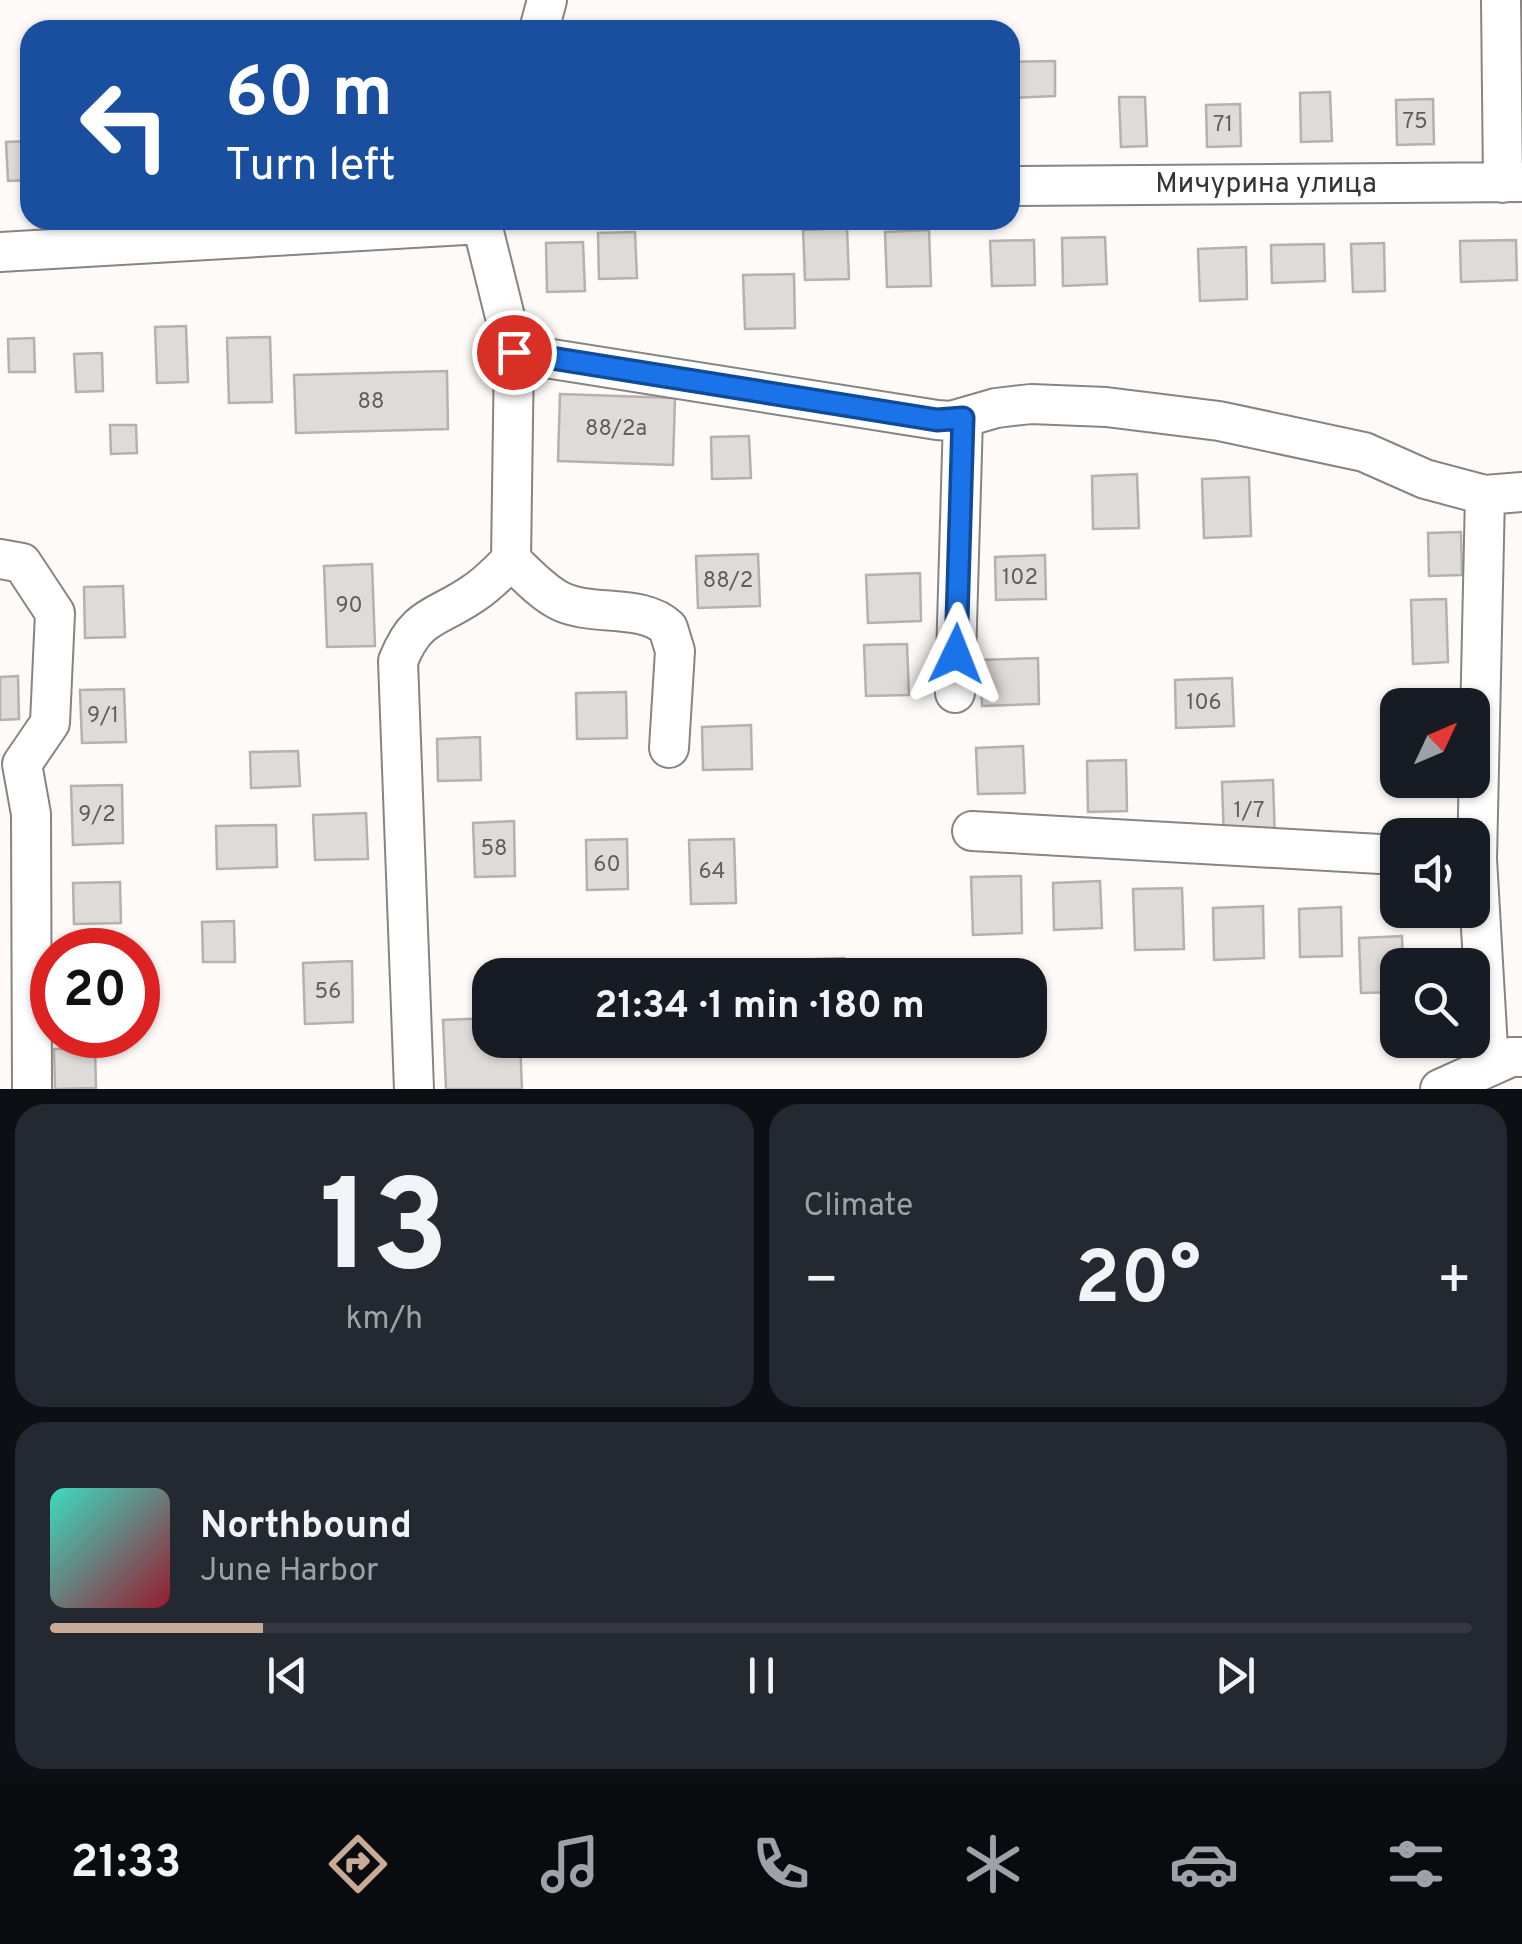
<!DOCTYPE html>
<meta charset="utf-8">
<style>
:root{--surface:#171b24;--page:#242831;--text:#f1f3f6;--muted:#9ea1a6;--line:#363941;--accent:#c8ab97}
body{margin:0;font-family:Overpass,sans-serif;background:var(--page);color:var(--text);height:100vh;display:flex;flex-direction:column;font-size:38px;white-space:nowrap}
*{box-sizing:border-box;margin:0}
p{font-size:32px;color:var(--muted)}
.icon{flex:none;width:55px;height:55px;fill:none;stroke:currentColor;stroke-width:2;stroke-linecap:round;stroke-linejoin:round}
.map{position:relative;height:1089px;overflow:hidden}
.sheet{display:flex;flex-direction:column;gap:15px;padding:15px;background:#0d0f14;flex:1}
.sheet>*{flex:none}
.guide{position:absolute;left:20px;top:20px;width:1000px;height:210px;border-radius:30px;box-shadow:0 2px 8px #0004;background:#1a4fa0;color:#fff;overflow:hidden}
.needle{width:65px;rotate:46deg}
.buttons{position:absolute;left:1380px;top:688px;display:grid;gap:20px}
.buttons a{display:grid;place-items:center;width:110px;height:110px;border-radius:20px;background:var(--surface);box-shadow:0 2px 8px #0004;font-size:50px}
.speed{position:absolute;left:30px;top:928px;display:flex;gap:20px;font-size:50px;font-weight:700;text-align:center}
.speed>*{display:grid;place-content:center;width:130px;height:130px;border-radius:50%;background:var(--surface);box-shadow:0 2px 8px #0004;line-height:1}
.speed .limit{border:15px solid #d22;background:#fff;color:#111}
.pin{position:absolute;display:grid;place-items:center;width:85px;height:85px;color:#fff;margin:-42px;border:5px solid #fff;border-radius:50%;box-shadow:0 2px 10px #0007}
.me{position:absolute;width:110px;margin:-55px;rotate:2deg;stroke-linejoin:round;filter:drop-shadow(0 0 8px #0008)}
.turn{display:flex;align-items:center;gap:35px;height:210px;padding:0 40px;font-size:45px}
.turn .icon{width:130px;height:130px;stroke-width:2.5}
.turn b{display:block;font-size:70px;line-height:85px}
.big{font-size:75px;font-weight:700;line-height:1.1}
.sheet .card{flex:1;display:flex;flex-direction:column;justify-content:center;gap:15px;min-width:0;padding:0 35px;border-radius:30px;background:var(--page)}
.sheet .dial{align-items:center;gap:0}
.dial b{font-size:130px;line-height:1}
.song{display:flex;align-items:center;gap:30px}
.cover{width:120px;height:120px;border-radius:15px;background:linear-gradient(135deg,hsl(170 70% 55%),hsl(350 70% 35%))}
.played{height:10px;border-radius:5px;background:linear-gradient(90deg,var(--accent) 15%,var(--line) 15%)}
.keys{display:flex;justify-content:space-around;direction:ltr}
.heat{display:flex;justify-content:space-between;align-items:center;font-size:55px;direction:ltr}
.sheet .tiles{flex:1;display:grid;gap:15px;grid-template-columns:1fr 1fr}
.card:last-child{grid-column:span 2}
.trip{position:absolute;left:472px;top:958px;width:575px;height:100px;border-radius:30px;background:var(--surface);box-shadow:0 2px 8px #0004;font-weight:700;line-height:100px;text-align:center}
.tab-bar{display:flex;height:160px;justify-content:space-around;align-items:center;background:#090b0e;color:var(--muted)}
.tab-bar .icon{width:70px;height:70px}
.tab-bar .active{color:var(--accent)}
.tab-bar b{font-size:45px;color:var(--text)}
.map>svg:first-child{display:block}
.building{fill:#dfdbd9;stroke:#b4b1af;stroke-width:2.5}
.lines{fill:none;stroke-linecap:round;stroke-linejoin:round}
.minor-casing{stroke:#878483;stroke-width:42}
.minor{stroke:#fff;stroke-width:38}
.route-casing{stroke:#114b97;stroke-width:25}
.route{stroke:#1a73e8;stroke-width:18}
.labels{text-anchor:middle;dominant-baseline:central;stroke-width:8;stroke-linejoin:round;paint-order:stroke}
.number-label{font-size:22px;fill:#605e5d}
.street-label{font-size:28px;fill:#363534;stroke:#fff}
</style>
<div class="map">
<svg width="1522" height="1089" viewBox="0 0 1522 1089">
<rect width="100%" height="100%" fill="#fefaf8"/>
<!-- building -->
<path class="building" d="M1055 61V96L1010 98V62Z
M1330 92 1332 141 1301 142 1300 93Z
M1119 97H1145L1147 146 1121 147Z
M1433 99 1434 144 1397 145 1396 100Z
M1240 104 1241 146 1207 147 1206 105Z
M30 141V180L8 181 6 142Z
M847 228 849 279 805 280 803 230Z
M929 230 931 286 887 287 885 232Z
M635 232 637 278 599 279 598 233Z
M1105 237 1107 284 1063 286 1062 238Z
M1034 240 1035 285 992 286 990 241Z
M1516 240 1517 280 1461 282 1460 241Z
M583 242 585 291 547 292 546 243Z
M1384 243 1385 291 1353 292 1351 244Z
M1324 244 1325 281 1272 283 1271 245Z
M1246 247 1247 299 1200 301 1198 249Z
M794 274 795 328 745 329 743 275Z
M186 326 188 382 157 383 155 327Z
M270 337 272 402 229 403 227 338Z
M34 338 35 372H9L8 339Z
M102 353 103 391 76 392 74 354Z
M447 371 448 429 296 433 294 375Z
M560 394 675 398 673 465 558 461Z
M110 425H136L137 453 111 454Z
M749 436 751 478 712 479 711 437Z
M1137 474 1139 528 1093 529 1092 476Z
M1249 477 1251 536 1204 538 1202 479Z
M1461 532 1462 575 1429 576 1428 533Z
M758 554 760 606 698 608 696 556Z
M1045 555 1046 599 996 600 995 557Z
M372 564 375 646 327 647 324 566Z
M920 573 921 621 868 623 866 575Z
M123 586 125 637 85 638 84 587Z
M1446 599 1448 662 1413 664 1411 600Z
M907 644 909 695 866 696 864 645Z
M1038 658 1039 704 982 706 980 660Z
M18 676 19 719 0 720V677Z
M1232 678 1234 726 1176 728 1175 680Z
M124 689 126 742 82 743 80 690Z
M626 692 627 738 577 739 576 693Z
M751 725 752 769 703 770 702 727Z
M480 737 481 780 438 781 437 739Z
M1023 746 1025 793 978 794 976 748Z
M298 751 300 786 251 788 250 752Z
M1126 760 1127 811 1088 812 1087 761Z
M1273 780 1275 840 1224 842 1222 782Z
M122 785 123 843 73 845 71 786Z
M366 813 368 859 315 860 313 815Z
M514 821 515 876 475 877 473 823Z
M276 825 277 867 217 869 216 826Z
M627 839 628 889 587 890 586 840Z
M734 839 736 903 691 904 689 840Z
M1021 876 1022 933 973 935 971 877Z
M1100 881 1102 928 1054 930 1053 883Z
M120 882 121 923 74 924 73 883Z
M1182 888 1184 949 1135 950 1133 889Z
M1263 906 1264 958 1214 960 1213 908Z
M1341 907 1342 956 1300 957 1299 909Z
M234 921 235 962H203L202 922Z
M1402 936 1403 965H1398V992L1361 993 1359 938Z
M844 958 845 975H789V960Z
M352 961 353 1022 305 1024 303 963Z
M490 1018V1040H520L522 1089H446L443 1020Z
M629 1040H671L672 1052 629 1054Z
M95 1048 96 1088 55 1089 54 1049Z"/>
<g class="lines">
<!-- minor casing -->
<g class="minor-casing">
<path id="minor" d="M1501 0 1503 183
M539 30 547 0
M1010 186 1522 182
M0 252 482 224
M514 353 937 420 951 421 996 408 1031 404 1106 407 1219 421 1364 452 1425 479 1485 495 1522 492
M1485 495 1477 859 1489 1066
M0 559 22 563 55 613 50 723 22 764 31 814 32 1089
M511 560C526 574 542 592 560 601 593 617 642 603 668 628L675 651 669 748
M955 693 963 418
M972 831 1398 855
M414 1089 398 661C417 613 437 619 474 593 488 584 499 572 511 560L514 353 482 224 484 220
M1440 1089 1511 1057H1522"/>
</g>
<!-- minor -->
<use href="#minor" class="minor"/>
</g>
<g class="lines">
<!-- route casing -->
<g class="route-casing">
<path id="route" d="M514 352 937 420 963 418 956 654"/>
</g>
<!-- route -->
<use href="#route" class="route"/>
</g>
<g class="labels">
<!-- number labels -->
<g class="number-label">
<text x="1415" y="122">75</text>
<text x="1223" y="125">71</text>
<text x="371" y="402">88</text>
<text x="616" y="429">88/2а</text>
<text x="1020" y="578">102</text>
<text x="728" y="581">88/2</text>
<text x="349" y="606">90</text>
<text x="1204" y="703">106</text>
<text x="103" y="716">9/1</text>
<text x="1249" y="811">1/7</text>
<text x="97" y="815">9/2</text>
<text x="494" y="849">58</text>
<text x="607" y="865">60</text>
<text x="712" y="872">64</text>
<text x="328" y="992">56</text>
</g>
<!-- street labels -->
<g class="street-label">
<text x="1266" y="185">Мичурина улица</text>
</g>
</g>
</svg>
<div class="buttons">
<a><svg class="needle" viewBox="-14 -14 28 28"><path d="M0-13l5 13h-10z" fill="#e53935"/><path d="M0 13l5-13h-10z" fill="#9ea1a6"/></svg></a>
<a><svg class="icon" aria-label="sound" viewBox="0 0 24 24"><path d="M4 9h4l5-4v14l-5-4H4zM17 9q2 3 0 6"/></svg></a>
<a><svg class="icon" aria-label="search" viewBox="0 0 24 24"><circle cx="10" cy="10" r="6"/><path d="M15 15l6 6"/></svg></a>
</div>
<div class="speed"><div class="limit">20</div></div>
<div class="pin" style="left:514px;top:352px;background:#d93025"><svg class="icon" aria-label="arrive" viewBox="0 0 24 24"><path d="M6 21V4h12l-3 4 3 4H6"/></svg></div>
<svg class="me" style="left:956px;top:654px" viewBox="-20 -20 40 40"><path d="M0-17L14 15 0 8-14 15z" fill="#1a73e8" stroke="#fff" stroke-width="4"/></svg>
<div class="trip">21:34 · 1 min · 180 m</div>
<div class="guide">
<div class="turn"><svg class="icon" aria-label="left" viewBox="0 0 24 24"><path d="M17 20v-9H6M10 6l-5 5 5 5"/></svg><div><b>60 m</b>Turn left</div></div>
</div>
</div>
<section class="sheet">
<div class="tiles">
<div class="card dial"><b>13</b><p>km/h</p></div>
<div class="card"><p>Climate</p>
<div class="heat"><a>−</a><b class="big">20°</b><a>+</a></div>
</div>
<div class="card">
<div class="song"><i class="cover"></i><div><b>Northbound</b><p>June Harbor</p></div></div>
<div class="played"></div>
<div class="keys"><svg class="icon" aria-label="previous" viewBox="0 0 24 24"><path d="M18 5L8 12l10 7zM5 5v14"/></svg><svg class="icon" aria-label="pause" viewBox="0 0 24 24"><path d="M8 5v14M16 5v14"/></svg><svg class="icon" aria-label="next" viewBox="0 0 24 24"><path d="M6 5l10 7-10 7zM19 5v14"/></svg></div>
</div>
</div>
</section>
<nav class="tab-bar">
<b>21:33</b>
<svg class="icon active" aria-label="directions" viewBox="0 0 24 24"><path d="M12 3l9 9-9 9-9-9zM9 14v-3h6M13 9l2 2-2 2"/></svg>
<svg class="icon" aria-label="music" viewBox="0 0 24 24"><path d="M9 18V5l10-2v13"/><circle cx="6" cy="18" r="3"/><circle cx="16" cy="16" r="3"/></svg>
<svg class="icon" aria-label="phone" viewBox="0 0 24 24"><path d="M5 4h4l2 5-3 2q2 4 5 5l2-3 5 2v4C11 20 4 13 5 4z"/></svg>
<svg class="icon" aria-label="climate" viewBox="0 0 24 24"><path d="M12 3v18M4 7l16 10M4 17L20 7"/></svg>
<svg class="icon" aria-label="car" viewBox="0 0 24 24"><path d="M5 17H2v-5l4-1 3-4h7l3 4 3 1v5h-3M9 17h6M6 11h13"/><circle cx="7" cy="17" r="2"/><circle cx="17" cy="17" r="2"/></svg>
<svg class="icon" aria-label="filters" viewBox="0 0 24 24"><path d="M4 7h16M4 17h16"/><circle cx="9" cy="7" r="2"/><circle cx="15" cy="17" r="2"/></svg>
</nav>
